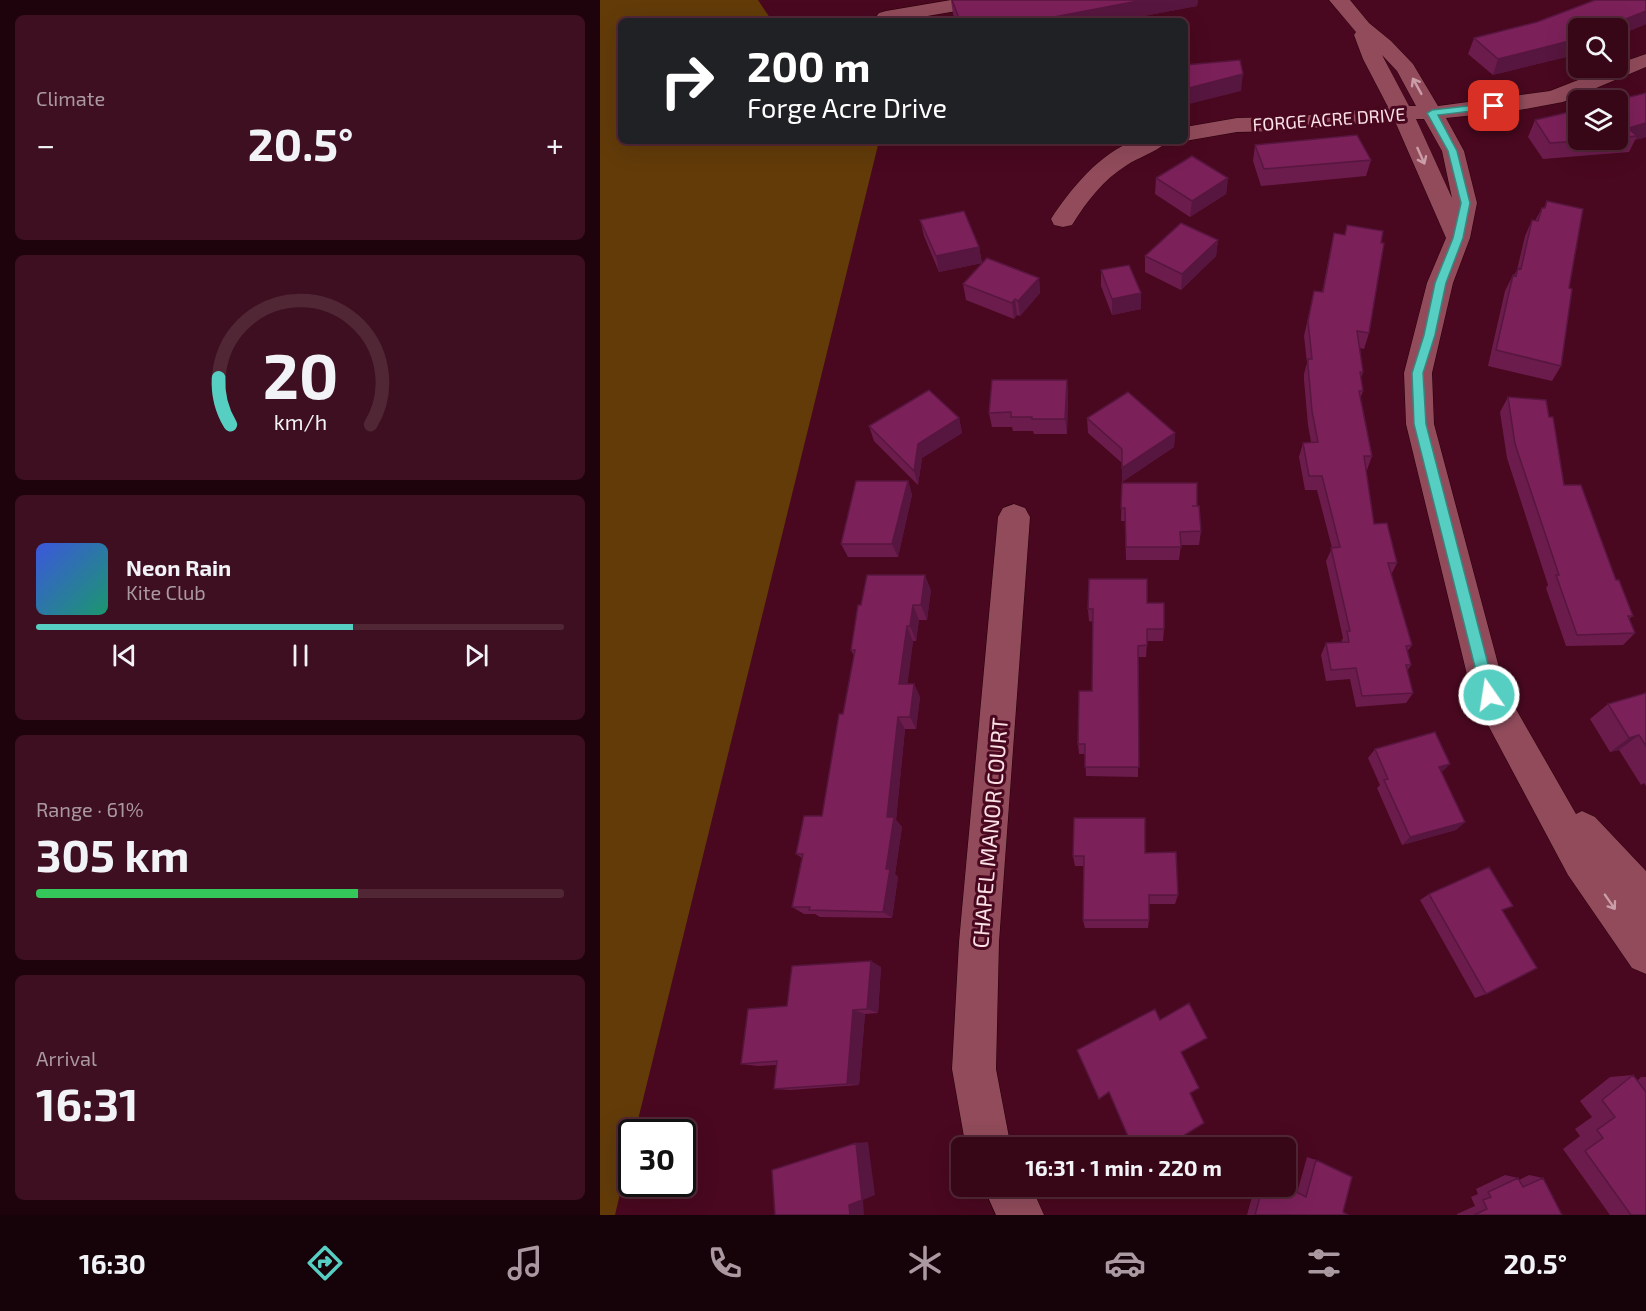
<!DOCTYPE html>
<meta charset="utf-8">
<style>
:root{--surface:#370617;--page:#3e0f20;--text:#f1f3f6;--muted:#aa99a1;--line:#512736;--accent:#57cec2}
body{margin:0;font-family:"Exo 2",sans-serif;background:var(--page);color:var(--text);height:100vh;display:flex;flex-direction:column;font-size:22px;white-space:nowrap}
*{box-sizing:border-box;margin:0}
p{font-size:20px;color:var(--muted)}
.icon{flex:none;width:33px;height:33px;fill:none;stroke:currentColor;stroke-width:2;stroke-linecap:round;stroke-linejoin:round}
.map{position:relative;flex:1;overflow:hidden}
.sheet{display:flex;flex-direction:column;gap:15px;padding:15px;background:#1e030d;width:600px}
.sheet>*{flex:none}
.hud{position:absolute;left:18px;top:18px;width:570px;height:126px;border-radius:9px;box-shadow:0 6px 24px #0002,0 0 0 2px var(--line);background:#202124;color:#fff;overflow:hidden}
.controls{position:absolute;left:968px;top:18px;display:grid;gap:12px}
.controls a{display:grid;place-items:center;width:60px;height:60px;border-radius:9px;background:var(--surface);box-shadow:0 6px 24px #0002,0 0 0 2px var(--line);font-size:30px}
.speed{position:absolute;left:18px;top:1119px;display:flex;gap:12px;font-size:30px;font-weight:700;text-align:center}
.speed>*{display:grid;place-content:center;width:78px;height:78px;border-radius:50%;background:var(--surface);box-shadow:0 6px 24px #0002,0 0 0 2px var(--line);line-height:1}
.speed .limit{border:3px solid #111;border-radius:9px;background:#fff;color:#111}
.pin{position:absolute;display:grid;place-items:center;width:51px;height:51px;color:#fff;margin:-26px;border-radius:12px;box-shadow:0 3px 9px #0006}
.me{position:absolute;width:66px;margin:-33px;rotate:347deg;stroke-linejoin:round;filter:drop-shadow(0 0 4px #0008)}
.turn{display:flex;align-items:center;gap:21px;height:126px;padding:0 30px;font-size:27px}
.turn .icon{width:78px;height:78px;stroke-width:2.5}
.turn b{display:block;font-size:42px;line-height:51px}
.big{font-size:45px;font-weight:700;line-height:1.1}
.sheet .tile{flex:1;display:flex;flex-direction:column;justify-content:center;gap:9px;min-width:0;padding:0 21px;border-radius:9px;background:var(--page)}
.sheet .dial{align-items:center;gap:0}
.dial svg{height:156px;overflow:visible;fill:none;stroke:var(--line);stroke-width:7;stroke-linecap:round;text-anchor:middle}
.dial text{fill:var(--text);stroke:none}
.song{display:flex;align-items:center;gap:18px}
.cover{width:72px;height:72px;border-radius:9px;background:linear-gradient(135deg,hsl(230 70% 55%),hsl(160 70% 35%))}
.played{height:6px;border-radius:3px;background:linear-gradient(90deg,var(--accent) 60%,var(--line) 60%)}
.keys{display:flex;justify-content:space-around;direction:ltr}
.heat{display:flex;justify-content:space-between;align-items:center;font-size:33px;direction:ltr}
.charge{height:9px;border-radius:4px;background:linear-gradient(90deg,#34c759 61%,var(--line) 0)}
.trip{position:absolute;left:351px;top:1137px;width:345px;height:60px;border-radius:9px;background:var(--surface);box-shadow:0 6px 24px #0002,0 0 0 2px var(--line);font-weight:700;line-height:60px;text-align:center}
.dock{display:flex;height:96px;justify-content:space-around;align-items:center;background:#160209;color:var(--muted)}
.dock .icon{width:42px;height:42px}
.dock .selected{color:var(--accent)}
.dock b{font-size:27px;color:var(--text)}
main{display:flex;flex:1;min-height:0}
.map>svg:first-child{display:block}
.green{fill:#623b09}
.lines{fill:none;stroke-linecap:round;stroke-linejoin:round}
.street-casing{stroke:#27000a;stroke-width:1}
.street{fill:#914b5b;fill-rule:evenodd}
.wall{fill:#6b1c4d}
.shaded-wall{fill:#57163f}
.building{fill:#7c205a;stroke:#57163f;stroke-width:1.5}
.oneway{stroke:#cb9ea7}
.route{fill:#57cec2;stroke:#39867e;stroke-width:1.5}
.labels{text-anchor:middle;dominant-baseline:central;stroke-width:6;stroke-linejoin:round;paint-order:stroke}
.far-street-label{font-size:18px;fill:#fbe1e6;stroke:#49081f}
.street-label{font-size:22px;fill:#fbe1e6;stroke:#49081f}
</style>
<main>
<section class="sheet">
<div class="tile"><p>Climate</p>
<div class="heat"><a>−</a><b class="big">20.5°</b><a>+</a></div>
</div>
<div class="tile dial"><svg viewBox="0 0 100 80">
<path d="M14 69A42 42 0 1 1 86 69"/>
<path d="M14 69A42 42 0 0 1 8 45" stroke="#57cec2"/>
<text x="50" y="56" font-size="32" font-weight="700">20</text>
<text x="50" y="72" font-size="11">km/h</text>
</svg></div>
<div class="tile">
<div class="song"><i class="cover"></i><div><b>Neon Rain</b><p>Kite Club</p></div></div>
<div class="played"></div>
<div class="keys"><svg class="icon" aria-label="previous" viewBox="0 0 24 24"><path d="M18 5L8 12l10 7zM5 5v14"/></svg><svg class="icon" aria-label="pause" viewBox="0 0 24 24"><path d="M8 5v14M16 5v14"/></svg><svg class="icon" aria-label="next" viewBox="0 0 24 24"><path d="M6 5l10 7-10 7zM19 5v14"/></svg></div>
</div>
<div class="tile"><p>Range · 61%</p><b class="big">305 km</b><div class="charge"></div></div>
<div class="tile"><p>Arrival</p><b class="big">16:31</b></div>
</section>
<div class="map">
<svg width="1046" height="1215" viewBox="0 0 1046 1215">
<rect width="100%" height="100%" fill="#49081f"/>
<!-- green -->
<path class="green" d="M0 0H158L172 21H21V141H279L35 1132H32L31 1147 15 1215H0Z"/>
<g class="lines">
<!-- street casing -->
<g class="street-casing">
<path id="street" d="M351 0H396L393 4 386 6 298 21H279L276 17 279 13 286 11Z
M729 0H750L769 23 791 41 813 64 838 106 950 91 1009 68H1017V64L1046 54V67L963 102 914 111 846 118 864 151 877 203 870 238 853 283 832 373 834 424 905 690 976 814 982 811 995 817 1046 871V974L1032 968 968 875 872 695 806 424 804 373 827 283 846 238 794 119 690 131 637 132 585 141V127L637 118 690 117 788 107 763 59 754 35 756 32ZM782 55 797 71 816 106H809ZM816 119H824L842 151 852 198Z
M567 141C561 150 537 158 527 165 503 180 487 201 472 225L463 227 454 225 451 219C469 191 501 151 535 141 544 139 557 141 567 141Z
M414 504 425 508 430 517 399 942 396 1069 411 1148H366L352 1069 359 942 398 517 403 508Z
M383 1186H431L444 1215H396Z"/>
</g>
<!-- street -->
<use href="#street" class="street"/>
</g>
<!-- wall -->
<path class="wall" d="M351 0H598L597 6 517 21H356L353 14Z
M995 0H1046V24L1017 36V28H978V52L966 57 893 75 868 54 874 38 937 22Z
M1017 100 1046 137 1035 140 1029 152 943 159 928 137 935 120 978 140H1017Z
M655 145 771 160 766 176 661 186 653 161Z
M556 178H628L626 194 590 217 555 194Z
M947 201 969 288 961 366 952 381 888 366 905 291 913 275H914L917 270 925 236 932 220 935 221 942 208H944Z
M320 220 379 247 382 263 339 272 324 236Z
M734 233 769 333 764 349 760 348 763 372 761 378 763 391 760 399 772 456 767 470H766L774 524 797 563 791 575 812 645 807 652 811 665 807 671 813 693 806 703 756 707 750 679 726 681 721 655 726 643 741 642 743 638 726 561 732 548 717 490H705L699 457 703 443 711 442 708 425 704 380V374L707 363 704 336 714 291 722 292Z
M618 240 616 256 581 290 545 272V256Z
M501 270 541 293V309L512 315 501 286Z
M439 278 440 293 420 316 417 315 414 319 366 300 363 284Z
M467 380 468 395 467 434H434L433 431H413L412 427H392L389 413Z
M908 397 964 485 1016 580 1033 616 1029 619 1035 633 1023 645 966 646 946 588 948 585 907 458 900 412Z
M359 418 362 433 322 458 318 485 274 441 269 426Z
M487 418 575 433 574 447 522 482V463L488 433Z
M308 481 312 495 298 557H248L241 544Z
M522 483 597 506 601 531 599 545H581L579 560H526L525 521H521Z
M331 590 327 620H319L316 641H313L307 684H314L320 697 316 729H305L296 820 302 827 295 874 298 877 292 918 220 917 215 914H204L192 907 202 858 196 854 222 816 243 714 254 656 251 650 261 605Z
M547 603 564 629 563 641H547L546 657H538V777L486 776 485 754H479L478 744 492 691 493 622 489 621 488 609Z
M1046 693V786L1044 783 1041 785 1019 750 1010 752 990 719 1008 704Z
M775 749 865 822 856 830 802 845 777 788 780 785 768 758Z
M545 853 578 895 575 904H549V920L548 928H485L483 920 484 866H475L473 856Z
M829 894 886 994 875 998 820 900Z
M281 967 278 1013 265 1014 259 1085 190 1090 174 1089 176 1065 158 1066 141 1064Z
M1033 1075 1037 1081 1041 1077H1046V1215H1010L963 1149 980 1136 975 1129 992 1117 980 1101 1010 1077Z
M707 1157 716 1160 743 1212 748 1215H647L655 1186H684L697 1193Z
M905 1175 918 1178 919 1180 929 1175 943 1178 962 1215H857V1214L875 1206 871 1197 878 1194 876 1189Z"/>
<!-- shaded-wall -->
<path class="shaded-wall" d="M543 0H598L597 6 517 21H433Z
M1046 11V24L1017 36V28H1003Z
M978 38V52L966 57 893 75 898 59Z
M643 74 641 91 585 105V89Z
M1046 123V137L1035 140 1037 136 1028 128Z
M628 178 626 194 590 217 592 201Z
M618 240 616 256 581 290 582 274Z
M379 247 382 263 339 272 336 256Z
M439 278 440 293 420 316 418 301Z
M541 293V309L512 315V299Z
M415 299 417 315 414 319 412 303Z
M467 380 468 395 467 434 465 419Z
M359 418 362 433 322 458 318 485 314 471 318 444Z
M575 433 574 447 522 482V468Z
M308 481 312 495 298 557 292 544Z
M325 575 331 590 327 620 321 605Z
M313 605 319 620 316 641 310 626Z
M307 626 313 641 306 697 299 684Z
M314 684 320 697 316 729 310 717Z
M298 717 305 729 296 820 302 827 295 874 298 877 292 918 283 912 286 869 287 817Z
M1039 735 1019 750 1010 752 1029 738Z
M850 764 841 773 839 767Z
M865 822 856 830 802 845 810 837Z
M271 961 281 967 278 1013 267 1009Z
M253 1010 265 1014 259 1085 247 1084Z
M268 1142 275 1195 263 1200 264 1215H250L249 1205 256 1143Z"/>
<!-- building -->
<path class="building" d="M352 0H543L433 21H360Z
M995 0H1046V11L1003 28H978V38L973 40 898 59 874 38 937 22Z
M640 60 643 74 585 89V65Z
M1046 93V123L1028 128 1037 136 1017 138 1016 100Z
M978 110V140H995L950 143 935 120Z
M757 135 771 160 664 169 655 145Z
M592 156 628 178 592 201 556 178Z
M947 201 983 209 969 288 972 289 961 366 896 350 913 275 916 276 918 268 921 269 932 220 938 221 942 208H945Z
M364 211 379 247 336 256 320 220Z
M581 223 618 240 582 274 545 256Z
M747 225 783 231 781 243H784L769 333 757 331 763 372H760L763 391H759L772 456H764L774 524 787 523 797 563H788L812 645 806 646 811 665H806L813 693 762 696 756 668 731 670 726 643 749 642 747 631H750L731 548 740 547 722 476H709L703 443 718 442 712 411 708 365V359H712L708 321 714 291 723 292 734 233 745 235Z
M387 258 439 278 418 301 415 299 412 303 363 284Z
M529 265 541 293 512 299 501 270Z
M392 380H467L465 419H432V417H411V412L389 413Z
M329 390 359 418 318 444 314 471 269 426Z
M528 392 575 433 522 468V449L487 418Z
M908 397 946 400 949 417H953L964 485H981L1016 580H1019L1033 616H1028L1035 633 977 635 956 575H959L915 444Z
M256 481H308L292 544H241Z
M522 483H597V506H592H599L601 531 580 532 581 547H526L525 508H521Z
M267 575H325L321 605H313L310 626H307L299 684H314L310 717H298L287 817H294L286 869H290L283 912 209 910 210 907H192L203 854H196L204 816H222L239 714H243L255 650H251L258 605H261Z
M489 579H547V603H564V629H547V645L538 646 539 767H485V744H478L479 691H492L493 609H488Z
M1046 693V746L1039 735 1029 738 1008 704Z
M835 732 850 764 839 767 865 822 810 837 784 780 788 779 775 749Z
M474 818H545V853L576 852 578 895H549V920H483L484 856H473Z
M889 867 913 906 902 910 937 968 886 994 829 894Z
M271 961 267 1009 253 1010 247 1084 174 1089 177 1061 141 1064 148 1009 187 1006 192 966Z
M589 1003 607 1038 581 1052 599 1088 590 1093 604 1123 564 1148H533L509 1092 499 1099 477 1050 555 1009 560 1020Z
M1033 1075 1046 1092V1215H1031L985 1151 1003 1138 997 1130 1015 1117 1002 1100Z
M256 1143 262 1200 249 1205 250 1215H175L172 1170Z
M716 1160 752 1177 743 1212 748 1215H655L663 1186H684L706 1197Z
M918 1178 923 1187 943 1178 962 1215H874L887 1209 883 1200 891 1197 888 1192Z"/>
<!-- one-way arrows -->
<defs><path id="oneway-shaft" d="M-6 0H5M1.5-3L5.5 0L1.5 3" fill="none" stroke-width="1.6" stroke-linecap="round" stroke-linejoin="round" transform="scale(1.5)"/></defs>
<g class="oneway">
<use href="#oneway-shaft" transform="translate(817 86) rotate(-119)"/>
<use href="#oneway-shaft" transform="translate(821 156) rotate(66)"/>
<use href="#oneway-shaft" transform="translate(1010 902) rotate(55)"/>
</g>
<!-- route -->
<path class="route" d="M894 103 898 106 897 108 838 115 857 151 870 203 863 238 846 283 835 335 823 373 826 424 896 695 894 700 889 702 884 700 882 695 814 424 812 373 824 335 835 283 853 238 861 203 848 151 827 113 832 110Z"/>
<g class="labels">
<!-- far-street labels -->
<g class="far-street-label">
<text transform="translate(729 119) rotate(-4)">FORGE ACRE DRIVE</text>
</g>
<!-- street labels -->
<g class="street-label">
<text transform="translate(389 833) rotate(-85)">CHAPEL MANOR COURT</text>
</g>
</g>
</svg>
<div class="controls">
<a><svg class="icon" aria-label="search" viewBox="0 0 24 24"><circle cx="10" cy="10" r="6"/><path d="M15 15l6 6"/></svg></a>
<a><svg class="icon" aria-label="layers" viewBox="0 0 24 24"><path d="M12 4l9 5-9 5-9-5zM3 14l9 5 9-5"/></svg></a>
</div>
<div class="speed"><div class="limit">30</div></div>
<div class="pin" style="left:894px;top:106px;background:#d93025"><svg class="icon" aria-label="arrive" viewBox="0 0 24 24"><path d="M6 21V4h12l-3 4 3 4H6"/></svg></div>
<svg class="me" style="left:889px;top:695px" viewBox="-20 -20 40 40"><circle r="17" fill="#57cec2" stroke="#fff" stroke-width="3"/><path d="M0-11L8 9 0 5-8 9z" fill="#fff"/></svg>
<div class="trip">16:31 · 1 min · 220 m</div>
<div class="hud">
<div class="turn"><svg class="icon" aria-label="right" viewBox="0 0 24 24"><path d="M7 20v-9h11M14 6l5 5-5 5"/></svg><div><b>200 m</b>Forge Acre Drive</div></div>
</div>
</div>
</main>
<nav class="dock">
<b>16:30</b>
<svg class="icon selected" aria-label="directions" viewBox="0 0 24 24"><path d="M12 3l9 9-9 9-9-9zM9 14v-3h6M13 9l2 2-2 2"/></svg>
<svg class="icon" aria-label="music" viewBox="0 0 24 24"><path d="M9 18V5l10-2v13"/><circle cx="6" cy="18" r="3"/><circle cx="16" cy="16" r="3"/></svg>
<svg class="icon" aria-label="phone" viewBox="0 0 24 24"><path d="M5 4h4l2 5-3 2q2 4 5 5l2-3 5 2v4C11 20 4 13 5 4z"/></svg>
<svg class="icon" aria-label="climate" viewBox="0 0 24 24"><path d="M12 3v18M4 7l16 10M4 17L20 7"/></svg>
<svg class="icon" aria-label="car" viewBox="0 0 24 24"><path d="M5 17H2v-5l4-1 3-4h7l3 4 3 1v5h-3M9 17h6M6 11h13"/><circle cx="7" cy="17" r="2"/><circle cx="17" cy="17" r="2"/></svg>
<svg class="icon" aria-label="filters" viewBox="0 0 24 24"><path d="M4 7h16M4 17h16"/><circle cx="9" cy="7" r="2"/><circle cx="15" cy="17" r="2"/></svg>
<b>20.5°</b>
</nav>
